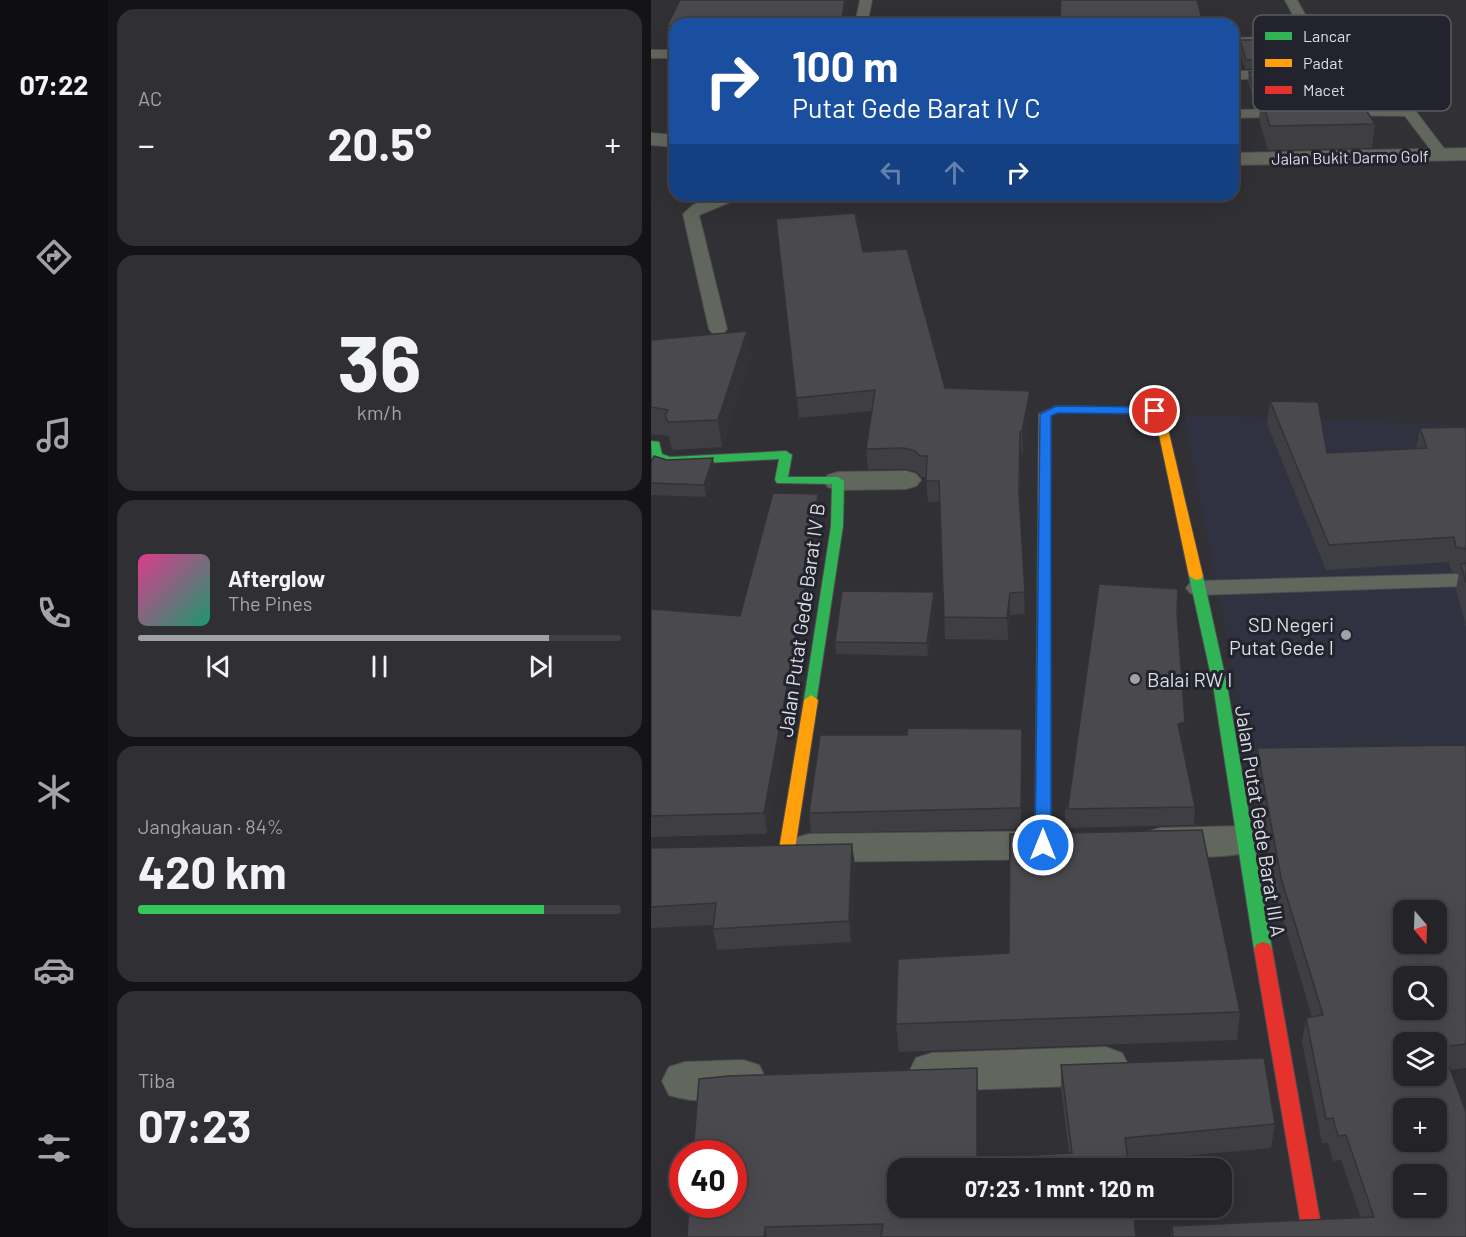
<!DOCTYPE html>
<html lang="id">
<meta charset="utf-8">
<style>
:root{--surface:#242428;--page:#303034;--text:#f1f3f6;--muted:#a3a4a8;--line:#414145;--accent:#a0a0a7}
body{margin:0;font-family:Barlow,sans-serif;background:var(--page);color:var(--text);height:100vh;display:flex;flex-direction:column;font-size:22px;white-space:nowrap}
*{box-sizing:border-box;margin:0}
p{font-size:20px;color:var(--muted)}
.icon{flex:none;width:33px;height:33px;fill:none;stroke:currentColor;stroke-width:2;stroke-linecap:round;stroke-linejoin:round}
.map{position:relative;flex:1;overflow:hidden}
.sheet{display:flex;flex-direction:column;gap:9px;padding:9px;background:#141416;width:543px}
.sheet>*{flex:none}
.hud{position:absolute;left:18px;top:18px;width:570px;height:183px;border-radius:18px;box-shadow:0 6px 24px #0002,0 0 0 2px var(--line);background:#1a4fa0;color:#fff;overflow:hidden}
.needle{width:39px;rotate:161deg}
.fabs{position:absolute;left:742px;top:900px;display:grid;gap:12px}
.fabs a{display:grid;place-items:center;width:54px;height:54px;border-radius:12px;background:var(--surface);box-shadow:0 6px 24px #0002,0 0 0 2px var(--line);font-size:30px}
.speed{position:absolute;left:18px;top:1140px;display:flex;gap:12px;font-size:30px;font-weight:700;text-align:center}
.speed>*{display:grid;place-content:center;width:78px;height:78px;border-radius:50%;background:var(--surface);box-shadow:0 6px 24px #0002,0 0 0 2px var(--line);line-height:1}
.speed .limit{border:9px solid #d22;background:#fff;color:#111}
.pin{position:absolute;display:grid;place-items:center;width:51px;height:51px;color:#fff;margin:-26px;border:3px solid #fff;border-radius:50%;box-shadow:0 2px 6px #0007}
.me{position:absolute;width:66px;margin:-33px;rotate:0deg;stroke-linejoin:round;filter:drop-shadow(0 0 4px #0008)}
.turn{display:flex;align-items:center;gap:21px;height:126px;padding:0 24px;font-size:27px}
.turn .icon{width:78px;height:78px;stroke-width:2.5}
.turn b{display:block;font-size:42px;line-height:51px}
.lanes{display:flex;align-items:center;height:57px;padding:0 24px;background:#0003;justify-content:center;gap:30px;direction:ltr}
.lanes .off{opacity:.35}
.big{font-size:45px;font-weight:700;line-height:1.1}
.sheet .tile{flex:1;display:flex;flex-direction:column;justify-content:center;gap:9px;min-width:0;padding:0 21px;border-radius:18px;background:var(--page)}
.sheet .dial{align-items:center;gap:0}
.dial b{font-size:78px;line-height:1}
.song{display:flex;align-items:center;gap:18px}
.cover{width:72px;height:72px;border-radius:9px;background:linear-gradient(135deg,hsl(330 70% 55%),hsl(160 70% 35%))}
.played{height:6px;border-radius:3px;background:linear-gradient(90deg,var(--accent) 85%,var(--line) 85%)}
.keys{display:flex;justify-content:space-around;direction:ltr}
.heat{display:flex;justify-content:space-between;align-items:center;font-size:33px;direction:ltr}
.charge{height:9px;border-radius:4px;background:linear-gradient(90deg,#34c759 84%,var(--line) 0)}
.trip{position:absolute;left:236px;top:1158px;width:345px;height:60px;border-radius:18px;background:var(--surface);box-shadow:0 6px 24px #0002,0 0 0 2px var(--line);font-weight:700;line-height:60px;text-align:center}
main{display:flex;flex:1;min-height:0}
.dock{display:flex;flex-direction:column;width:108px;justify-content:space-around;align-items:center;background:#0e0e10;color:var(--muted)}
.dock .icon{width:42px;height:42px}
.dock .active{color:var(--accent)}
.dock b{font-size:27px;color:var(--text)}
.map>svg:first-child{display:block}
.built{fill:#313241}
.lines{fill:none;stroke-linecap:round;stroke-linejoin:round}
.lane-casing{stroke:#4d4d50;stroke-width:2}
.street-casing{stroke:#4d4d50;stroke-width:2}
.fast-casing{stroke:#4d4d50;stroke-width:2}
.slow-casing{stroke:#4d4d50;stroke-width:2}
.jam-casing{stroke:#4d4d50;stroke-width:2}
.lane{fill:#62675d;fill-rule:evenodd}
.street{fill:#62675d;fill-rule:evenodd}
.fast{fill:#30b455;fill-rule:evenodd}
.slow{fill:#ff9f0a;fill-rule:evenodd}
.jam{fill:#e5322d;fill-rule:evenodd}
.wall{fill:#3f3f43}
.shaded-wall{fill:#333337}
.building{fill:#49494e;stroke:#333337;stroke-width:1.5;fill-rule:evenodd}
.route{fill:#1a73e8;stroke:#114b97;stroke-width:1.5}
.poi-dot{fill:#a0a0a7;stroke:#23232e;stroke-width:2}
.labels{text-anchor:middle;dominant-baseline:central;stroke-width:6;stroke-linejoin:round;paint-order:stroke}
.far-street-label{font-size:16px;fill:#dddde4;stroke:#23232e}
.street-label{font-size:20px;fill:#dddde4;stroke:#23232e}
.poi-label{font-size:20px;fill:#dddde4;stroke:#23232e;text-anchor:end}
.key{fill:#23232e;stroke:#5b5b65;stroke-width:1.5}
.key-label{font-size:16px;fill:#dddde4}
</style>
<main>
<nav class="dock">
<b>07:22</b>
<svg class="icon active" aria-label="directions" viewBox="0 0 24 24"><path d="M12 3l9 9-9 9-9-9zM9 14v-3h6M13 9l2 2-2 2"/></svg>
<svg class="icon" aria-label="music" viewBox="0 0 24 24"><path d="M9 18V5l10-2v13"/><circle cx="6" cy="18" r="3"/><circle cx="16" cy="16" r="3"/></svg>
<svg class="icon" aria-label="phone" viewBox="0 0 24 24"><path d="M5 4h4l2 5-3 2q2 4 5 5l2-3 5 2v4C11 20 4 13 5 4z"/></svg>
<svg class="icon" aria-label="climate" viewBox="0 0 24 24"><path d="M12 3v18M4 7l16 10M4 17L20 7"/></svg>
<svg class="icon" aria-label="car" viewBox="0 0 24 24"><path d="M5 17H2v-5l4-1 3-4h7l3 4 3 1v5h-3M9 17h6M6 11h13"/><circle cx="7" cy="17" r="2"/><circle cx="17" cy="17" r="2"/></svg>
<svg class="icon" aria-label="filters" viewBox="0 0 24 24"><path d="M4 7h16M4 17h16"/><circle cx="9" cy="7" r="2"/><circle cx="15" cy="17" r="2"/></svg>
</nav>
<section class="sheet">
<div class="tile"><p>AC</p>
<div class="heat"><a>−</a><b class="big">20.5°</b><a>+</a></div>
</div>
<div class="tile dial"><b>36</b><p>km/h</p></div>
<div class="tile">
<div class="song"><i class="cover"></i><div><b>Afterglow</b><p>The Pines</p></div></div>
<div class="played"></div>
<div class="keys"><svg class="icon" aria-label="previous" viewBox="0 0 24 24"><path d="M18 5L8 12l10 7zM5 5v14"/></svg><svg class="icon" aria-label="pause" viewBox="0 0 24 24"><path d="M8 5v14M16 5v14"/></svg><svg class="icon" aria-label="next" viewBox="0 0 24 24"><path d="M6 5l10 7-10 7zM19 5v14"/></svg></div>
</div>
<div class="tile"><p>Jangkauan · 84%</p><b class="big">420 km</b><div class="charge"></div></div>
<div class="tile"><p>Tiba</p><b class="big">07:23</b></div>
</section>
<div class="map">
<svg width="815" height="1237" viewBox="0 0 815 1237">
<rect width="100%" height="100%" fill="#303035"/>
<!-- built -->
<path class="built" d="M533 415 815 425V844L616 846Z"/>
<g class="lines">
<!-- lane casing -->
<g class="lane-casing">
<path id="lane" d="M209 0H221L216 24H204Z
M634 0H646L685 70 664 79H582V71H663L670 68Z
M622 37 626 38 628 41 626 44 582 46V38Z
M0 50H24V58H0Z
M683 108 763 109 798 155 791 159 786 158 754 116 678 115 676 112Z
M642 109 647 110 649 113 647 116 582 118V110Z
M68 195H91L89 198 48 215 76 329 73 333H61L58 329 32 214 42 205Z
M805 574 813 576V586L547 595 539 593 535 588 539 583 547 581Z"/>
</g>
<!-- street casing -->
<g class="street-casing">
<path id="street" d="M0 133 24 135V147L0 145Z
M815 148V160L582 165V153Z
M255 471 265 474 270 480 265 486 255 489 187 490 177 487 172 481 177 475 187 472Z
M593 826 607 830 613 840 607 850C582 858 520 860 495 852L489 842 495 832 509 828Z
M403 831 417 835 423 845 417 855 403 859 158 862 144 858 138 848 144 838 158 834Z
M455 1047 471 1053 478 1066 471 1079 455 1085 281 1091 265 1086 258 1072 265 1058 281 1053Z
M92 1060 108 1065 115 1079 108 1093C81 1102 45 1104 18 1095L11 1081 18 1067 34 1062Z"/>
</g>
<!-- fast casing -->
<g class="fast-casing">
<path id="fast" d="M0 441 8 442 11 454 19 457 135 451 141 455 137 477H187L193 481 192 526 165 703 160 705 153 700 180 526 181 484 126 483 124 480 128 459 18 465 1 458Z
M393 529 399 533 400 845 398 849 392 851 386 849 384 845 387 533Z
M545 572 552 576 576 685 621 949 618 954 612 956 606 954 603 949 562 685 538 576Z"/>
</g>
<!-- slow casing -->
<g class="slow-casing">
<path id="slow" d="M405 406 504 408 513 412 552 576 550 579 545 580 538 576 504 416 502 414 407 412 400 416 399 533 397 536H389L387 533 388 414Z
M160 695 167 700 144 849 142 853 136 855 130 853 128 849 153 700Z"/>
</g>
<!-- jam casing -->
<g class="jam-casing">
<path id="jam" d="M612 942 618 944 621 949 672 1237H652L603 949 606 944Z"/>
</g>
<!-- lane -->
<use href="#lane" class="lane"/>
<!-- street -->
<use href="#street" class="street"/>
<!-- fast -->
<use href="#fast" class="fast"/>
<!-- slow -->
<use href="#slow" class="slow"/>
<!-- jam -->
<use href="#jam" class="jam"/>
</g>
<!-- wall -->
<path class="wall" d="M29 0H198L194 24H24V41L19 42 16 26Z
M410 0 551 19V24H409Z
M657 39 667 67 663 69H594L588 48 589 40Z
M598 72 695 96 724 124 721 148 617 150 608 120 609 107H605L597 81Z
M125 219 212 252 294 388 379 412 372 453H370L369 505 374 614 359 615 357 640 294 639 289 502H277L275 477H270L266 472 255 469H217L215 449 221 411 148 418Z
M96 331 100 358 71 447 22 450 19 443 18 436 0 434V340Z
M619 401 676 453 765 449 769 428 815 427V627L805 589 808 573 801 572 798 562 675 570 616 424Z
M16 460 64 470 55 497 0 495V463Z
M169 513 156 614 116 834 0 837V609L89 616Z
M283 592 284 605 277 656 185 654 184 642Z
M526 612 533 740 531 741 544 807 543 825 414 828V807H417Z
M371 729 370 829 160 833 158 813 256 735Z
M815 745V1068L799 1070 815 1237H520L521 1226 710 1218 690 1160 682 1161 677 1143H671L651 1042 655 1018 661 1017 627 903 603 771 606 748Z
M0 848 204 865 200 942 66 950 62 929 63 925 0 928Z
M589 1012 586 1040 248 1052 245 1024Z
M410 1065 624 1124 620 1148 477 1161 485 1237H36L327 1092V1158L418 1153 410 1089Z"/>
<!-- shaded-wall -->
<path class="shaded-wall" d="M194 0H198L194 24H190Z
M668 58 667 67 663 69V60Z
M96 331 100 358 71 447 67 420Z
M379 391V412L372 453 371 432Z
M369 432 370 453 369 515 368 494Z
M62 458 64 470 55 497 53 485Z
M167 494 169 513 156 614 116 834 113 813Z
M283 592 284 605 277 656 276 643Z
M359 593V615L357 640 356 618Z
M534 722 533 740 526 742 527 724Z
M371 729 372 750 370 829V808Z
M201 844 204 865 200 942 198 921Z
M326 1068 327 1092V1168L326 1158Z
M114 1227 116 1237H113Z"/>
<!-- building -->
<path class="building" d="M29 0H194L190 23 24 24V26H16Z
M410 0H546L551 19H409Z
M657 39 668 58 663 60H595L589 40Z
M678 67 695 96 610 97 611 98H606L598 72H665Z
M706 96 724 124 619 126 610 97Z
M204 213 212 252 256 249 294 388 379 391 371 432H369L368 494 374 592 359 593 356 618 293 617 288 481H275L276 456H269L264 451 253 448 215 449 224 390 145 398 125 219Z
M96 331 67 420 17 422 14 415 17 410 0 407V340Z
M619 401 667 402 676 453 776 448 769 428 815 427V549L805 547 803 537 678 545Z
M3 456 16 460 62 458 53 485 0 483V463Z
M122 493 167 494 153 594 113 813 0 816V609L89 616Z
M815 563V583L810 564Z
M448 584 527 589 526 612 534 722 527 724 544 807 414 809V807H417Z
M191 591 283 592 276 643 184 642Z
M257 728 371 729 370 808 158 813 169 735H256Z
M815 745V1044L791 1047 815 1112V1237H522L521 1226 723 1217 695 1135 687 1136 682 1118 675 1119 655 1018 672 1015 630 878 606 748ZM753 910H786V944H753ZM753 976H786V1010H753ZM753 1042H786V1076H753ZM753 1108H786V1142H753ZM753 1174H786V1208H753Z
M551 830 589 1012 245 1024 247 959 358 953 359 834Z
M201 844 198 921 62 929 65 903 0 907V848Z
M613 1058 624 1124 474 1138 478 1168H246V1208H482L485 1237H230L232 1224 114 1227 113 1237H36L38 1204H82V1154H42L48 1079 77 1076 326 1068V1158L421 1153 410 1065Z"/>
<!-- route -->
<path class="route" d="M405 406 504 407 510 411 504 414 407 413 400 416V845L398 849H386L384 845 389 414Z"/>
<!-- markers -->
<g class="poi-dot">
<circle cx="695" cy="635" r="6"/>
<circle cx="484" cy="679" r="6"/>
</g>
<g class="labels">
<!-- far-street labels -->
<g class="far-street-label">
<text transform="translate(699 157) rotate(-1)">Jalan Bukit Darmo Golf</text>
</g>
<!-- street labels -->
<g class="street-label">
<text transform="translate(150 620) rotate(-82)">Jalan Putat Gede Barat IV B</text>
<text transform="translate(610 821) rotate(81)">Jalan Putat Gede Barat III A</text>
</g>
<!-- poi labels -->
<g class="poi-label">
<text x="683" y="624">SD Negeri<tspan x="683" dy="23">Putat Gede I</tspan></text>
<text x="496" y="679" text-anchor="start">Balai RW I</text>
</g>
</g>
<!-- legend -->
<rect x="602" y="15" width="198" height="96" rx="9" class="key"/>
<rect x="614" y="32" width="27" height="8" fill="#30b455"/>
<rect x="614" y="59" width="27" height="8" fill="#ff9f0a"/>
<rect x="614" y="86" width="27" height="8" fill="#e5322d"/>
<g class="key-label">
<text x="652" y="42">Lancar</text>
<text x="652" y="69">Padat</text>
<text x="652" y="96">Macet</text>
</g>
</svg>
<div class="fabs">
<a><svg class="needle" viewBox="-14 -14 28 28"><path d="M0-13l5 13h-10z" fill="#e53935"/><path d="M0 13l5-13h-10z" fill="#a3a4a8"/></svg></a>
<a><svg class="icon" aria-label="search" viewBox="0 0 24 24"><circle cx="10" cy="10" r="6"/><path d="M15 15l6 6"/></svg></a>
<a><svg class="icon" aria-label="layers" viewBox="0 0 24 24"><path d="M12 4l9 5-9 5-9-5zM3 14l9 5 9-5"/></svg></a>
<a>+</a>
<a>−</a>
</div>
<div class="speed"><div class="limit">40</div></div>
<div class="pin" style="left:504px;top:411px;background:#d93025"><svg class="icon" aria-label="arrive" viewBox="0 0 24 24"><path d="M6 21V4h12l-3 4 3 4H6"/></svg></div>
<svg class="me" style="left:392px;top:845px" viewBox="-20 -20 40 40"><circle r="17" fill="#1a73e8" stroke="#fff" stroke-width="3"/><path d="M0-11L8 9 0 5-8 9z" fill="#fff"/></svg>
<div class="trip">07:23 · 1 mnt · 120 m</div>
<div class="hud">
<div class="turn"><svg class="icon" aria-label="right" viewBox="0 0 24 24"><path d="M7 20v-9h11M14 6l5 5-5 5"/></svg><div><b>100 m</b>Putat Gede Barat IV C</div></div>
<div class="lanes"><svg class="icon off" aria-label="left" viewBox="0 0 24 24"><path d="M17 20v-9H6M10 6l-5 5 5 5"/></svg><svg class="icon off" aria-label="ahead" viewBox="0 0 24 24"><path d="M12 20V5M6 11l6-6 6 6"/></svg><svg class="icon" aria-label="right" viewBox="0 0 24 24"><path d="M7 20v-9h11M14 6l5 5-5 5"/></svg></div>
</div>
</div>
</main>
